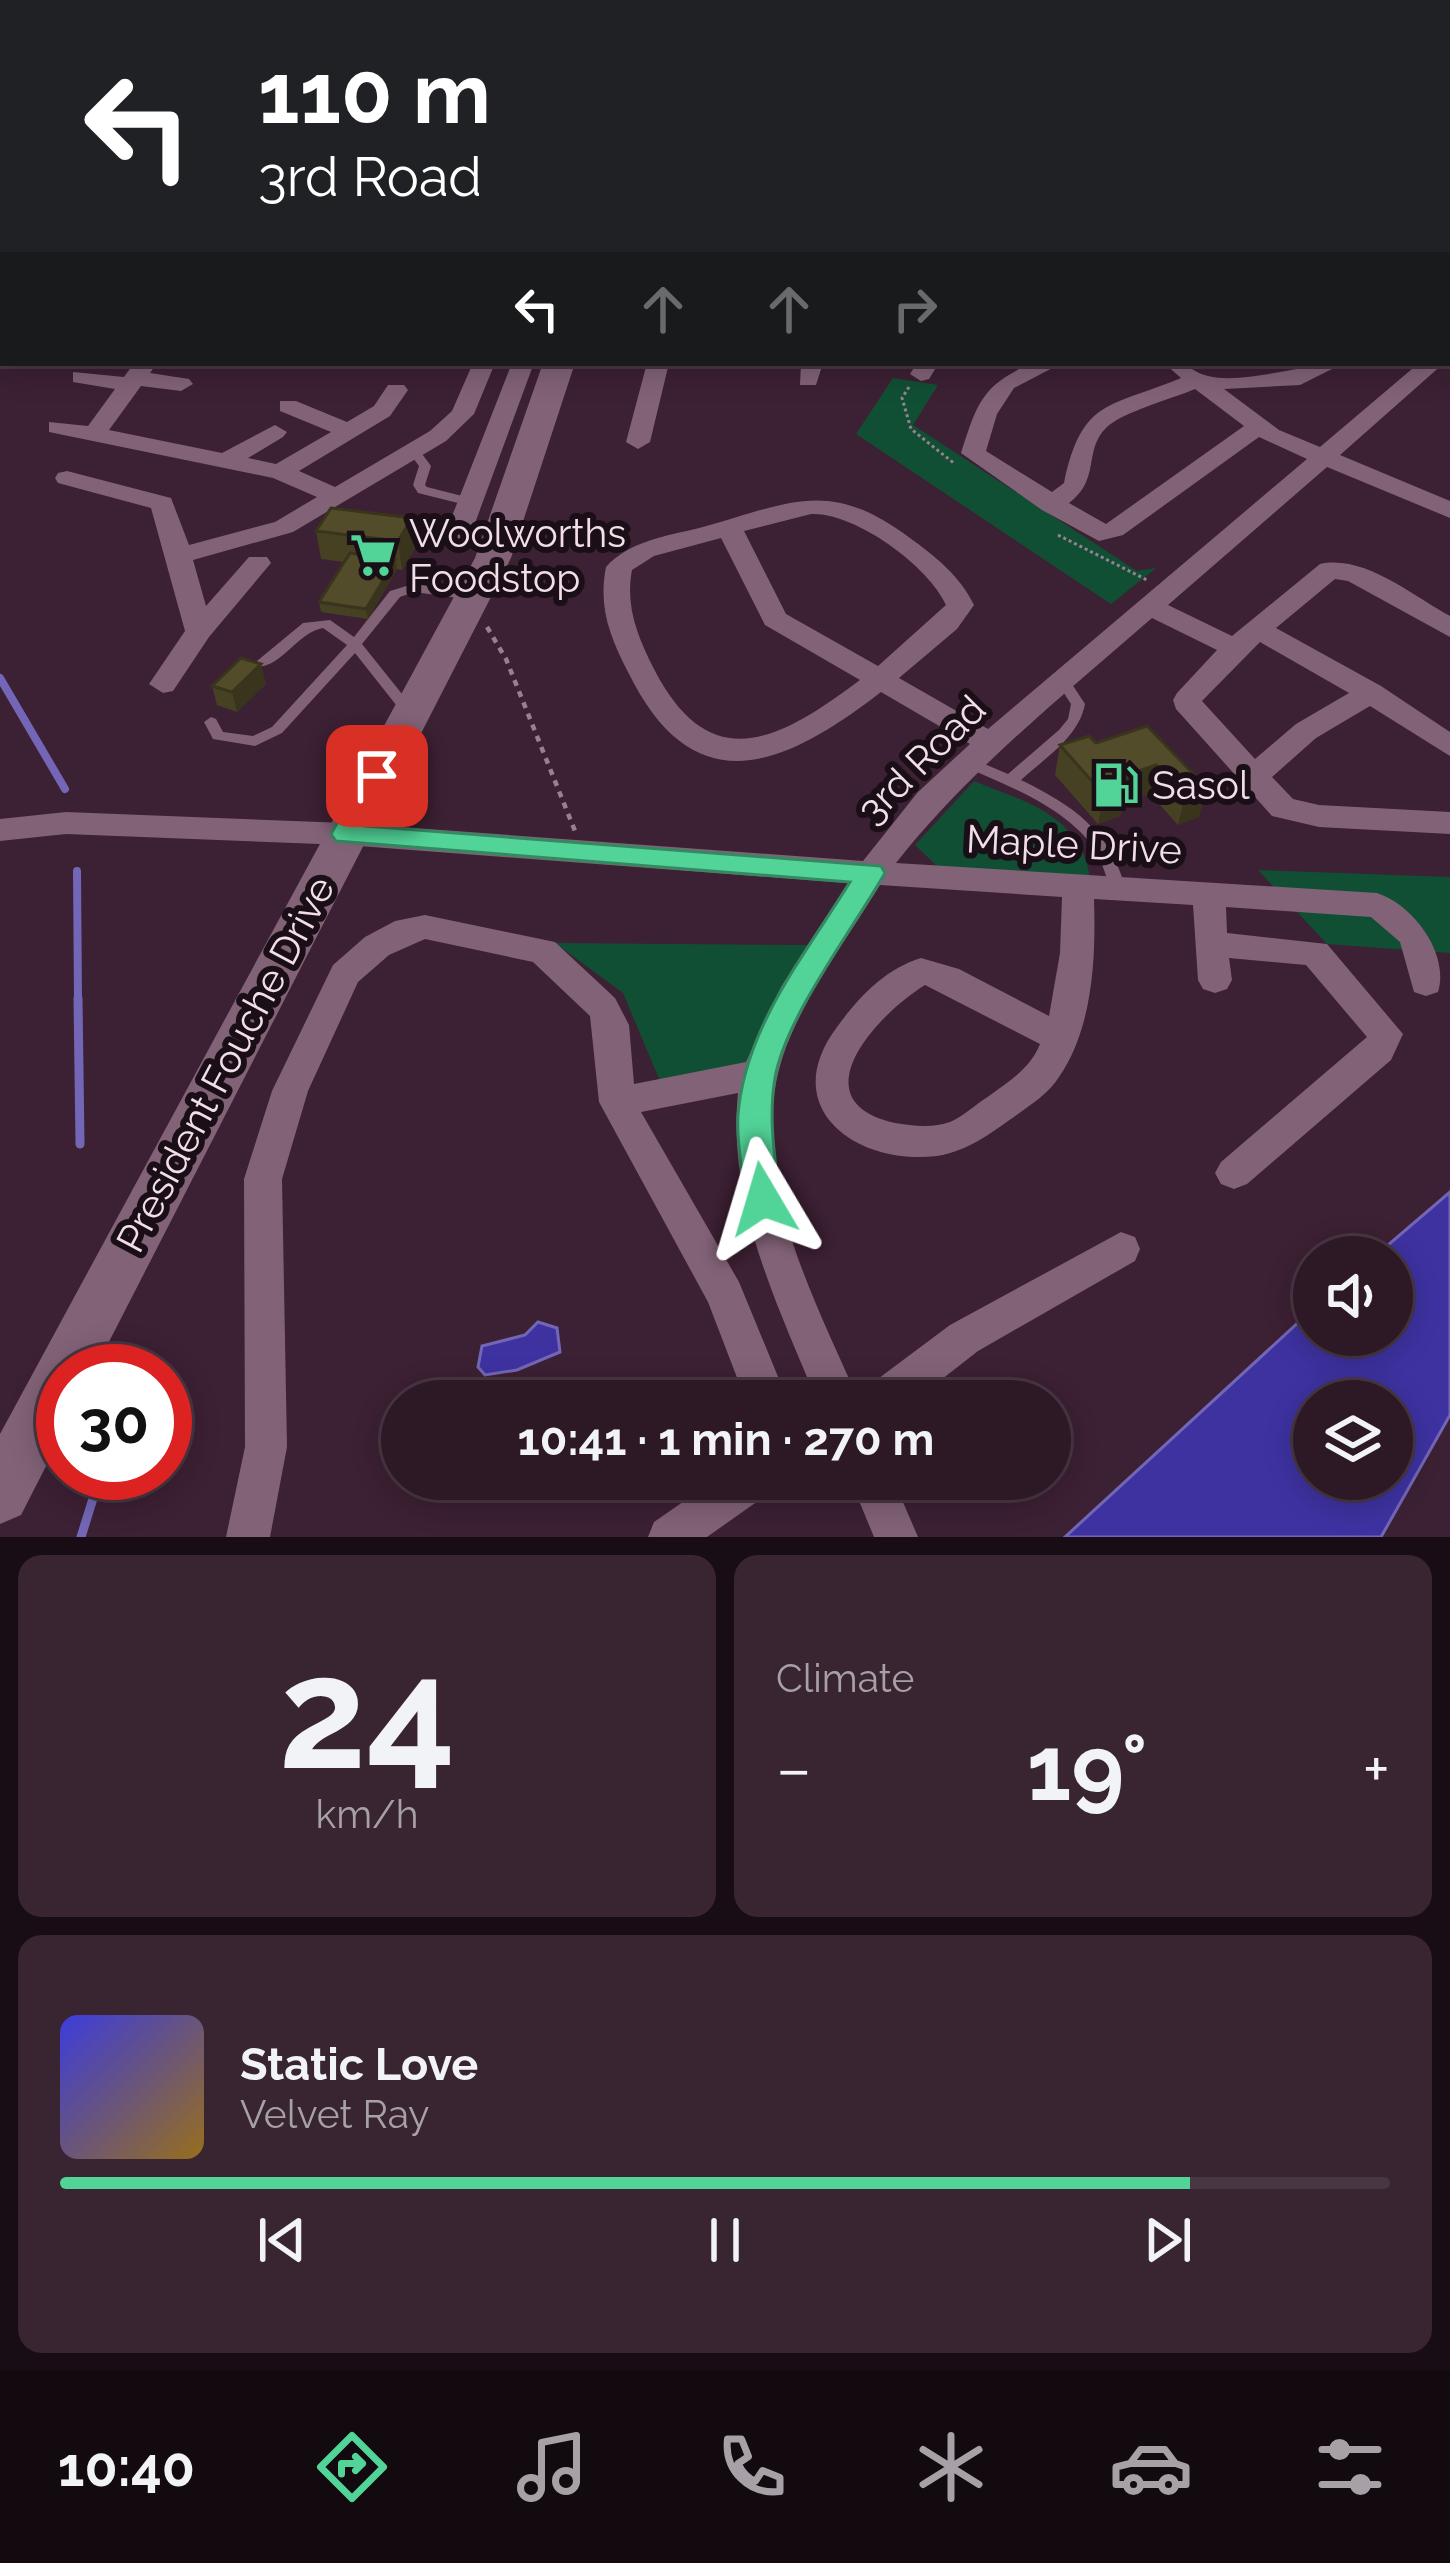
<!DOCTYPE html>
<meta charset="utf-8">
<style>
:root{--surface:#2d1826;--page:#392532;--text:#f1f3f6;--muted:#a7a0a7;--line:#483743;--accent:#52d397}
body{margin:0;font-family:Raleway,sans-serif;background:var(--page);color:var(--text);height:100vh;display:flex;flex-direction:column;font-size:45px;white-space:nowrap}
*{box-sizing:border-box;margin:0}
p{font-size:39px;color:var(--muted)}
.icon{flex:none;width:66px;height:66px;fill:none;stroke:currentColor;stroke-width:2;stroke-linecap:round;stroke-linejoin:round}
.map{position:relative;height:1537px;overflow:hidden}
.sheet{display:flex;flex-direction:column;gap:18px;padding:18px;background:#190d15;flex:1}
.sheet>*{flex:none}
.banner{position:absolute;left:0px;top:0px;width:1452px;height:366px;box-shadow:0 6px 30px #0003,0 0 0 3px var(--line);background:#202124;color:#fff;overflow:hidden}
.controls{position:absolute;left:1293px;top:1236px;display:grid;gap:24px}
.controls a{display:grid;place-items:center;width:120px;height:120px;border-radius:50%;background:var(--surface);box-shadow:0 6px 30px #0003,0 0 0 3px var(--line);font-size:60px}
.speed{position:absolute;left:36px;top:1344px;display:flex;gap:24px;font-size:60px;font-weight:700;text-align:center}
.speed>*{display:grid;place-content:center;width:156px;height:156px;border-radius:50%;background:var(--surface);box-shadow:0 6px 30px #0003,0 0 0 3px var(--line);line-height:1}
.speed .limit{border:18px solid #d22;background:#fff;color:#111}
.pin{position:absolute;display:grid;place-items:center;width:102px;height:102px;color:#fff;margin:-51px;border-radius:24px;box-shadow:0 6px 18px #0006}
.me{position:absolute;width:132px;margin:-66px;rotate:353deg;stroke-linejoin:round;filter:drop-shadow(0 0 9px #0008)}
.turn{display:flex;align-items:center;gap:42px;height:252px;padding:0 60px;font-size:54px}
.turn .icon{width:156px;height:156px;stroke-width:2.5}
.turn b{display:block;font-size:84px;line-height:102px}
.lanes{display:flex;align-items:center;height:114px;padding:0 60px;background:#0003;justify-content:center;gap:60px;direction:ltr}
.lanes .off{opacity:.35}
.big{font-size:90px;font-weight:700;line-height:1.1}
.sheet .widget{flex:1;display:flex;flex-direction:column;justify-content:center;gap:18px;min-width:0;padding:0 42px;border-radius:24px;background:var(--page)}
.sheet .dial{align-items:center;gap:0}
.dial b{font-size:156px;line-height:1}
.song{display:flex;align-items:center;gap:36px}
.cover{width:144px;height:144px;border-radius:18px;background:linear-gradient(135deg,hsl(240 70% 55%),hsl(40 70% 35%))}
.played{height:12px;border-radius:6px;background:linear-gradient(90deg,var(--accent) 85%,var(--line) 85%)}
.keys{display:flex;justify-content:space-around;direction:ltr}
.heat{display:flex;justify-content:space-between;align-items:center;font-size:66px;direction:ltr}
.sheet .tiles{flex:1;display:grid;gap:18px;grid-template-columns:1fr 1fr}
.widget:last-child{grid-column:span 2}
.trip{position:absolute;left:381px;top:1380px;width:690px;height:120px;border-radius:60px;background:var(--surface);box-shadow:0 6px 30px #0003,0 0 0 3px var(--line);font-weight:700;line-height:120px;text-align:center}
.menu{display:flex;height:192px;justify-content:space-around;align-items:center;background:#120a0f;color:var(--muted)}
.menu .icon{width:84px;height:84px}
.menu .selected{color:var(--accent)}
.menu b{font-size:54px;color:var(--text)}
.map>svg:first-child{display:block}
.green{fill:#114f34}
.water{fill:#3d32a0;stroke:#7366b6;stroke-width:3;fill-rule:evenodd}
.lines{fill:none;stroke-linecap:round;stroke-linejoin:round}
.stream-far2{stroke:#7366b6;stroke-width:4.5}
.stream-far1{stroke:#7366b6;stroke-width:8}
.stream{stroke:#7366b6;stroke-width:9}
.path-far1{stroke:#988090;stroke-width:3;stroke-dasharray:3 3;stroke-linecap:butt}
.path{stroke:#988090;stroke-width:4.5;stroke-dasharray:6 6;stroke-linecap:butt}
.lane{fill:#826277;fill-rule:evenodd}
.street{fill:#826277;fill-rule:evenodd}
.secondary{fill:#826277;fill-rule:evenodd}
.wall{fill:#474124}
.shaded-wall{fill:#39351d}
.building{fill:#524c2a;stroke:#39351d;stroke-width:3}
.route{fill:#52d397;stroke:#358962;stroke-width:3}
.labels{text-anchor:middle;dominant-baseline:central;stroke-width:12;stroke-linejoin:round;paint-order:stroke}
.poi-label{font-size:39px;fill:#f1deea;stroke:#1b0f17;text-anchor:start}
.street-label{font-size:39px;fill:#f1deea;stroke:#1b0f17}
</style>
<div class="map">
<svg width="1450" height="1537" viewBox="0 0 1450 1537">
<rect width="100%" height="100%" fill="#3c2033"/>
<!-- green -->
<path class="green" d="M893 378 938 385 913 425 1137 571 1156 568 1111 604 856 434Z
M974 781C1026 802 1082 816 1090 879L943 872 915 845Z
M1258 870 1450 877V953L1327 944Z
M555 943 808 945 741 1073 662 1086 623 993Z"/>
<!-- water -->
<path class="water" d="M1450 1192V1415L1381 1537H1065L1314 1308V1335H1392V1257H1374ZM1314 1401H1392V1479H1314Z
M538 1322 557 1328 560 1352 517 1370 485 1375 478 1367 482 1346 525 1335Z"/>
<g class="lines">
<!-- stream-far2 -->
<path class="stream-far2" d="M181 3 187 0"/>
<!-- stream-far1 -->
<path class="stream-far1" d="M0 678 65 789
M77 871 78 1001"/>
<!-- stream -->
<path class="stream" d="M78 998 80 1144
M81 1537 101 1473"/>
<!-- path-far1 -->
<path class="path-far1" d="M909 387 902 398 911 429 955 464
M1058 535 1149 581"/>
<!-- path -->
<path class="path" d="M487 627 506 659 575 831"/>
<!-- lane -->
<path class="lane" d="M1449 170H1450V176H1449Z
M413 446 417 447 431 466 425 485 427 487 474 499V505L470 506 418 493 413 485 419 466 407 450Z
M413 584 473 592 480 596 473 600 414 592 400 597 362 644 414 709 416 712 414 715H404L355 653 282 733 255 746 213 739 204 722 211 717 216 719 223 732 253 736 272 727 347 645 323 628C297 633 283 666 257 667L255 664 257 661 303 623 330 620 354 637 390 591Z
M1063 676 1068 678 1085 704C1079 737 1045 758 1021 780 1074 806 1109 830 1126 889L1124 893H1112C1106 878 1103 862 1094 848 1064 806 1008 786 963 766L961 762 968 757 1008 774 1059 730 1068 719 1071 704 1056 681Z"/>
<!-- street -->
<path class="street" d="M845 0H861V3H845Z
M889 0H992L994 3H891Z
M1273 0H1289L1290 3H1274Z
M1449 17H1450V27H1449Z
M0 42 3 43V54L0 53Z
M3 124V136L0 137V125Z
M3 170V182L0 183V171Z
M1449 177H1450V189H1449Z
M1449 257H1450V269H1449Z
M0 262H3L0 275Z
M1450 341V355L1449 356V342Z
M134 363H157L150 373 189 379 193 384 181 391 141 386 109 430 222 453 275 425 287 432 283 437 248 458 276 464 331 432 280 411V401H296L347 422 374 406 388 385H404L408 390 390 416 299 471 335 487 430 431 452 411 473 363H495L474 414 446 441 293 532 193 560 206 606 249 557H267L271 563 209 637 173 691 163 693 149 684 185 631 151 508 58 483 55 478 58 473 67 471 171 498 189 545 275 522 317 497 273 478 49 432V422L88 426 115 389 73 382V372L124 377Z
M512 363H534L471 534 458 542 449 539 445 534Z
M647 363H669L650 442 638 449 626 442Z
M801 363H823L816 385H800Z
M917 363H939L929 379 921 381 910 374Z
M1032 363H1062L1014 388 997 414 986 451 1052 492 1064 483C1082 399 1108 408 1181 378L1164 363C1194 363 1188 371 1208 376 1245 385 1306 363 1344 363L1300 385 1224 389 1279 430 1320 447 1419 363H1444L1340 455 1450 501V518L1327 467 1168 605 1232 636 1320 564C1364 554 1413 596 1450 616V637L1348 581 1335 579 1276 628 1381 686 1450 732V756L1370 706 1316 738 1272 777 1293 799 1319 805 1450 812V834L1319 827 1272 816 1176 709 1173 700 1177 693 1217 650 1152 618C1063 696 970 769 896 863L1377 893C1412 904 1450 953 1438 992L1426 996 1414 992 1400 942 1371 917 1226 907 1227 933 1327 944 1403 1034 1391 1060 1247 1184 1234 1189 1221 1184 1215 1173 1221 1162 1367 1037 1306 965 1229 958 1232 980 1227 989 1215 993 1203 989 1198 980 1193 905 1094 899C1096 957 1093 1028 1059 1077 1049 1093 1033 1103 1018 1114 992 1132 969 1151 937 1156 857 1166 776 1108 837 1027 859 997 885 969 921 958L959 969 1049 1016 1060 953 1062 897 880 885C850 934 814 982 791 1035 737 1157 810 1289 859 1401H817C776 1301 727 1203 738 1093L641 1112 739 1282 788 1401H746L708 1302 599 1102 590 1016 533 962 425 939 389 955 358 982 308 1091 282 1179 287 1447 270 1537H226L245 1447 244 1179 272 1091 333 965 365 937 395 921 425 915 555 942 615 998 629 1025 634 1084 746 1062 781 987 848 883 346 845 66 834 0 841V819L66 812 346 823 863 861 918 792 970 744 881 692C784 767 694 807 628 672 610 637 598 607 606 567 629 541 667 536 699 528 789 504 827 476 910 538 935 556 960 576 974 605L957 629 899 678 988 729 1307 459 1259 437 1123 535 1099 541 1042 510 961 453C977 403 982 385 1032 363ZM1195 389 1244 426 1106 524 1069 503C1101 479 1083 451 1106 428 1120 413 1174 398 1195 389ZM811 514C854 512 928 565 946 605L878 666 786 614 744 531ZM721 538 765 625 860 680C781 739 711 780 654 669 638 637 625 607 632 570L654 556ZM1260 642 1349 693 1296 724 1255 759 1202 701ZM925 985 1040 1044C1030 1069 1009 1081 989 1096 976 1104 964 1116 950 1122 934 1128 912 1126 895 1123 796 1101 879 1013 925 985Z
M1121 1232 1135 1237 1140 1249 1135 1261 978 1351 914 1401H861L867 1387 950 1325Z
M716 1479H774L768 1494 707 1537H648L654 1522Z
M850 1479H893L918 1537H874Z"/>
<!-- secondary -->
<path class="secondary" d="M0 0H14L0 8Z
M543 363H575L511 558 94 1371H63V1433L21 1515 0 1524V1434L475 558Z"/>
</g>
<!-- wall -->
<path class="wall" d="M331 508 416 547 402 570 397 569 368 619 321 612 319 602 344 562 321 559 316 531Z
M266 684 237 712 217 705 212 686Z
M1147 726 1199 817 1178 825 1150 794 1123 804 1120 816 1098 824 1055 775 1060 745 1096 743Z"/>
<!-- shaded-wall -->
<path class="shaded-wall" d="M412 518 416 547 402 570 398 541Z
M395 560 397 569 368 619 366 609Z
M261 664 266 684 237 712 232 692Z
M1156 765 1150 794 1123 804 1120 816 1098 824 1104 795 1119 778Z
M1207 788 1199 817 1178 825 1185 796Z"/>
<!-- building -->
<path class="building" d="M331 508 412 518 398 541 316 531Z
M350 553 395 560 366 609 319 602Z
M241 658 261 664 232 692 212 686Z
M1147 726 1207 788 1185 796 1156 765 1119 778 1126 787 1104 795 1060 745 1089 736 1096 743Z"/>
<!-- route -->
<path class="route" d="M377 766 391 776 364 826 881 866 885 873C853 929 785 1018 775 1078 768 1119 775 1158 780 1199L775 1210 763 1214 750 1210 745 1199C743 1172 736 1142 738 1115 745 1027 805 955 850 882L336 841 331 834 367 769Z"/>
<!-- icons -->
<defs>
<g id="supermarket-bare" transform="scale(3.6)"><path d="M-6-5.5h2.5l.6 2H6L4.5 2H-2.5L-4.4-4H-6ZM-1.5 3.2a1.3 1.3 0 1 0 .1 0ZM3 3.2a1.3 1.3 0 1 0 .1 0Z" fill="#52d397" stroke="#1b0f17" stroke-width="2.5" paint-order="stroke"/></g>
<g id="fuel-bare" transform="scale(3.6)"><path d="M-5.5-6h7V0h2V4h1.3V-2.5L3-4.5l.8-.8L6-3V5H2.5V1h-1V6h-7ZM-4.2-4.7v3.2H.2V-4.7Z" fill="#52d397" stroke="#1b0f17" stroke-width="2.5" paint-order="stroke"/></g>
</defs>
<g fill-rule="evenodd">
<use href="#supermarket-bare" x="373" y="555"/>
<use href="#fuel-bare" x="1116" y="785"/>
</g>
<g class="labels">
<!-- poi labels -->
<g class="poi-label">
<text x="409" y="533">Woolworths<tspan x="409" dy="45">Foodstop</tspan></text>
<text x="1152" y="785">Sasol</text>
</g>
<!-- street labels -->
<g class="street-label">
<text transform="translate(921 759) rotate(-45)">3rd Road</text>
<text transform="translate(1074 844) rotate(3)">Maple Drive</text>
<text transform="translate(225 1064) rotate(-62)">President Fouche Drive</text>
</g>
</g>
</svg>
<div class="controls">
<a><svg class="icon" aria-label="sound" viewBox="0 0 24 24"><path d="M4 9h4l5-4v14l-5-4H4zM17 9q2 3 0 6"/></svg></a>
<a><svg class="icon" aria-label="layers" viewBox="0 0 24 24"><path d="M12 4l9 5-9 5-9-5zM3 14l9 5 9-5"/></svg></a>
</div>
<div class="speed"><div class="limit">30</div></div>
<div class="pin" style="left:377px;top:776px;background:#d93025"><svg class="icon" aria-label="arrive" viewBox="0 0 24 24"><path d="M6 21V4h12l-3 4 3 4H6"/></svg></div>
<svg class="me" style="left:763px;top:1199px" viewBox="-20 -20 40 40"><path d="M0-17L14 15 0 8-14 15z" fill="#52d397" stroke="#fff" stroke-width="4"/></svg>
<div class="trip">10:41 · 1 min · 270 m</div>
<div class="banner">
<div class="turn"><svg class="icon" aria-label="left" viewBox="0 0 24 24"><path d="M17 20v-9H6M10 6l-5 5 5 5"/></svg><div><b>110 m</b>3rd Road</div></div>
<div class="lanes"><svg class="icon" aria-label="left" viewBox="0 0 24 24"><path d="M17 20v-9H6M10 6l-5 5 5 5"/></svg><svg class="icon off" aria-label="ahead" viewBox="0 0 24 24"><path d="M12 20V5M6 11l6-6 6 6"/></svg><svg class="icon off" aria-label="ahead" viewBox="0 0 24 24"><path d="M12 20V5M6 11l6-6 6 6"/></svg><svg class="icon off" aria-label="right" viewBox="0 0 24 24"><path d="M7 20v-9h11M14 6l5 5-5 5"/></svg></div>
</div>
</div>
<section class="sheet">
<div class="tiles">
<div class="widget dial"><b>24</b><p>km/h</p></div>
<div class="widget"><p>Climate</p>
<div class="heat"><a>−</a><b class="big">19°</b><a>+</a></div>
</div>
<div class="widget">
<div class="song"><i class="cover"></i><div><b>Static Love</b><p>Velvet Ray</p></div></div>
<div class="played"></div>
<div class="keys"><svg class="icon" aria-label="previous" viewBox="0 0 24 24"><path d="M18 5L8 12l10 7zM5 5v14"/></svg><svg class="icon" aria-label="pause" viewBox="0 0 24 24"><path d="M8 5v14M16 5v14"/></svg><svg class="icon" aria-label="next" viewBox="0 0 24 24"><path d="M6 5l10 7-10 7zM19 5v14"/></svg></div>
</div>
</div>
</section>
<nav class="menu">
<b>10:40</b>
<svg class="icon selected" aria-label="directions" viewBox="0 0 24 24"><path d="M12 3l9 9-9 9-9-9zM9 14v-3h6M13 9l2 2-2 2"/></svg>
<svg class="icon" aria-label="music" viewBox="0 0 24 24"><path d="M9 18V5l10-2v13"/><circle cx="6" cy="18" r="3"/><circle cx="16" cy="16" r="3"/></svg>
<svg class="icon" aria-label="phone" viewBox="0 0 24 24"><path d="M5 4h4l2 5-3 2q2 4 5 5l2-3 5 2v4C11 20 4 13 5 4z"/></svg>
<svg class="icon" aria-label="climate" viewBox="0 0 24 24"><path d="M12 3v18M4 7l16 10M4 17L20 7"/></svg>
<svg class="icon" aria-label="car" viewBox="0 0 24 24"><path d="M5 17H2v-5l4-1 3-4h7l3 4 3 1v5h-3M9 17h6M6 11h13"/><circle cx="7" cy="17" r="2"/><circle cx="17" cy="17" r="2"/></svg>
<svg class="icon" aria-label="filters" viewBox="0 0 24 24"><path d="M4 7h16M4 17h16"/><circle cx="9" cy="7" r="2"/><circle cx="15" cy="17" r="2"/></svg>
</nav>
